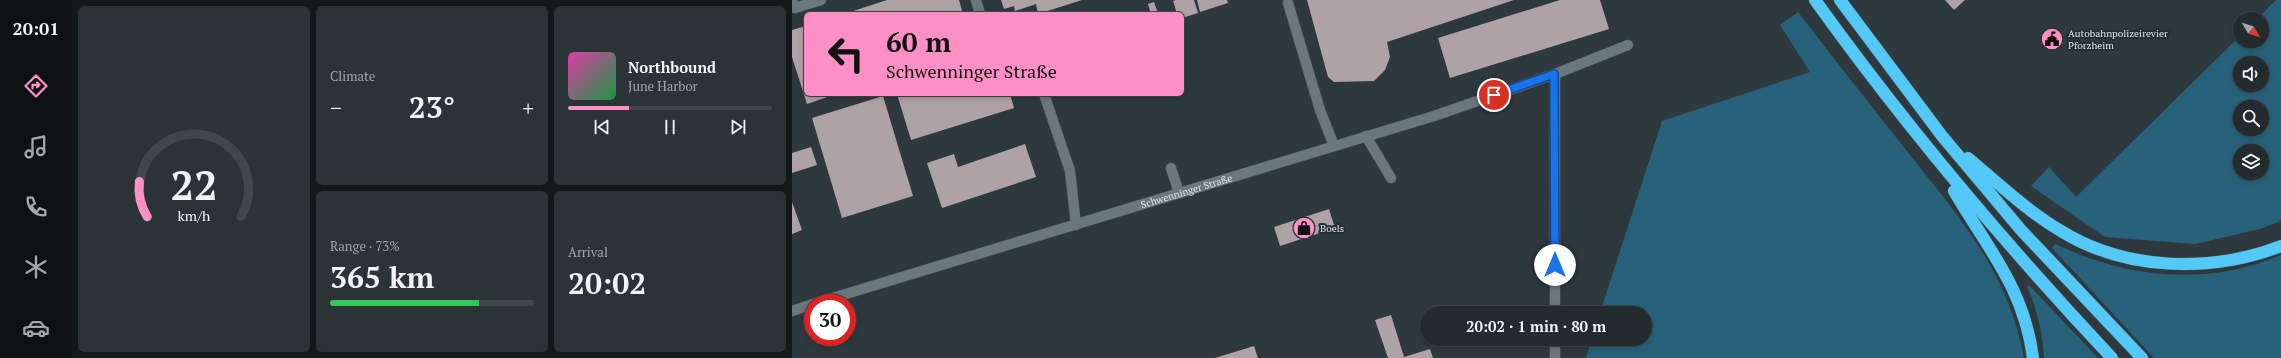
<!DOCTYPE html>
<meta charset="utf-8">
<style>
:root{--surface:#222b2e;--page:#2a3336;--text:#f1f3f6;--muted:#a2a7aa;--line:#3f474a;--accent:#fc8fc3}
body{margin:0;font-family:"PT Serif",serif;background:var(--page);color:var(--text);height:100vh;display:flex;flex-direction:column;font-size:15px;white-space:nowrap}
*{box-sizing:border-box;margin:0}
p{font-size:13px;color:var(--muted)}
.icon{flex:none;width:22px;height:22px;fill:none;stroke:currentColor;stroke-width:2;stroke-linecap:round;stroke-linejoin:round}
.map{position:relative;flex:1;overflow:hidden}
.details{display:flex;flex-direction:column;gap:6px;padding:6px;background:#131819;width:720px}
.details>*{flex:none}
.banner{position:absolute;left:12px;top:12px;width:380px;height:84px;border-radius:6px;box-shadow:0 2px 6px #0003,0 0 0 1px var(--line);background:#fc8fc3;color:#111;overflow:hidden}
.needle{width:26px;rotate:129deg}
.buttons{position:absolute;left:1441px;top:12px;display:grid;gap:8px}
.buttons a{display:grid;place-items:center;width:36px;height:36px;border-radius:50%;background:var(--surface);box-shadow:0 2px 6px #0003,0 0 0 1px var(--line);font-size:20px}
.speed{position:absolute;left:12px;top:294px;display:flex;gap:8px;font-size:20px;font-weight:700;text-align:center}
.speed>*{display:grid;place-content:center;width:52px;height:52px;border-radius:50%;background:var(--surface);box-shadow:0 2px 6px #0003,0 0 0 1px var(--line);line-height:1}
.speed .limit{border:6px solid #d22;background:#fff;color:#111}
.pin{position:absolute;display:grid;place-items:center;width:34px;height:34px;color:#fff;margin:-17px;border:2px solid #fff;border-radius:50%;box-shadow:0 1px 4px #0007}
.me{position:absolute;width:44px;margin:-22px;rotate:0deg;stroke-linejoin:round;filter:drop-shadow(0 0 3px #0008)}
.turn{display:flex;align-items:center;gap:14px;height:84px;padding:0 16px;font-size:18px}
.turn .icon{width:52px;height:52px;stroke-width:2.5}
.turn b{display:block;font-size:28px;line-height:34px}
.big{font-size:30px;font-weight:700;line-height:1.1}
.details .tile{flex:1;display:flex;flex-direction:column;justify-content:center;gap:6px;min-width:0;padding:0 14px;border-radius:6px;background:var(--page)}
.details .dial{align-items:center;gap:0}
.dial svg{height:104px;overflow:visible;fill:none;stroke:var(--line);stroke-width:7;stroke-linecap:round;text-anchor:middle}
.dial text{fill:var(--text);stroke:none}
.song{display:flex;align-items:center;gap:12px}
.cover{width:48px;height:48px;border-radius:6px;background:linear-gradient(135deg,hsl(320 70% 55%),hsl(140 70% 35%))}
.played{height:4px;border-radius:2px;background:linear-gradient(90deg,var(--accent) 30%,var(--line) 30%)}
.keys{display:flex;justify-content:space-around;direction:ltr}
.heat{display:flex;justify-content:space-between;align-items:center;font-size:22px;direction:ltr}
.charge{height:6px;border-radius:3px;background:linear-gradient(90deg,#34c759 73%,var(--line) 0)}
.details .tiles{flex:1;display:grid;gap:6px;grid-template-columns:repeat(3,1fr)}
.tile:first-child{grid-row:span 2}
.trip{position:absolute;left:628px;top:306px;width:232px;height:40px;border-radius:20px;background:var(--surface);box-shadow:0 2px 6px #0003,0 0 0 1px var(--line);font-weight:700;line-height:40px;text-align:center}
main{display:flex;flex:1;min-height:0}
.menu{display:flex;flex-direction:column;width:72px;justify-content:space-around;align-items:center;background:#0e1112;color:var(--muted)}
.menu .icon{width:28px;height:28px}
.menu .selected{color:var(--accent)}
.menu b{font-size:18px;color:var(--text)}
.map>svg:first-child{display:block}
.green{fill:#28627a;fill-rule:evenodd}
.building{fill:#afa2a7}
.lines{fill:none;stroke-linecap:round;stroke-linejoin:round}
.service-casing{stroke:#4d575c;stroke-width:11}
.minor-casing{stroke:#4d575c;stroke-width:11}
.motorway-casing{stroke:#4d575c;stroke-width:13}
.service{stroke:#6a777d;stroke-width:10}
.minor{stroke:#6a777d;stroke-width:10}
.motorway{stroke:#54c8f7;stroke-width:12}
.route-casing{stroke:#114b97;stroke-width:10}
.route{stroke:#1a73e8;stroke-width:7}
.labels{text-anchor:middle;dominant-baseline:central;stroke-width:4;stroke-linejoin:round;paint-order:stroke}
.poi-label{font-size:10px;fill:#dee5e9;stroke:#242f34;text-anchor:start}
.street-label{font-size:10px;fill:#dee5e9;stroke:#242f34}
</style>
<main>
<nav class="menu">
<b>20:01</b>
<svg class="icon selected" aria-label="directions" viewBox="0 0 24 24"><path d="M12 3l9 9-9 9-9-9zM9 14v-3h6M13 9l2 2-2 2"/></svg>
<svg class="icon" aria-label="music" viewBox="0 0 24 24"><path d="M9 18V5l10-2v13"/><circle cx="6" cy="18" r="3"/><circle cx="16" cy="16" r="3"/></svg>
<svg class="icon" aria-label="phone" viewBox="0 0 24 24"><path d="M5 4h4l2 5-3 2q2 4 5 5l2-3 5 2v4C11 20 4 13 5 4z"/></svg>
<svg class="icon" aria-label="climate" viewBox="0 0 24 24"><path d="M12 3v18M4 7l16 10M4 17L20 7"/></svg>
<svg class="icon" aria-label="car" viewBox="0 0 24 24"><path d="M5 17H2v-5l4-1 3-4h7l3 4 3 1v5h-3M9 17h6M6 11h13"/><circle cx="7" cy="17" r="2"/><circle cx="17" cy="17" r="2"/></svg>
</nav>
<section class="details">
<div class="tiles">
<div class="tile dial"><svg viewBox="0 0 100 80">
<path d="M14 69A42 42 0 1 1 86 69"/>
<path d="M14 69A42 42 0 0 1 8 42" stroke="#fc8fc3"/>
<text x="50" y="56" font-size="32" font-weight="700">22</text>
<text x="50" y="72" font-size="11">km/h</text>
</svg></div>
<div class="tile"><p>Climate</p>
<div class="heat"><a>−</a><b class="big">23°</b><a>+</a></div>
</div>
<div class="tile">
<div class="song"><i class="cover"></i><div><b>Northbound</b><p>June Harbor</p></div></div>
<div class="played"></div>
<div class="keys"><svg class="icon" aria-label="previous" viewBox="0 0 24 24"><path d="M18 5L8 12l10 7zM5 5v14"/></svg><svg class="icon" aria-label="pause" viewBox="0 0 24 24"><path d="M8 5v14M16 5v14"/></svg><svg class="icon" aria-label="next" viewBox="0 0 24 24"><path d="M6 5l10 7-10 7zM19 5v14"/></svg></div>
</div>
<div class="tile"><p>Range · 73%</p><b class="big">365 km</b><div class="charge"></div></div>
<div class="tile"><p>Arrival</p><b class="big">20:02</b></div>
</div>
</section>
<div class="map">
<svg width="1489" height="358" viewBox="0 0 1489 358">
<rect width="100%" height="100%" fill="#2e393e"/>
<!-- green -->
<path class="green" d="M1484 0H1489V221L1468 229 1403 244 1313 237 1239 186 1257 167 1284 197 1448 36V41H1470V19H1465ZM1448 63H1470V85H1448ZM1448 107H1470V129H1448ZM1448 151H1470V173H1448Z
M1006 12C1041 58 1078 104 1114 150 1167 217 1216 271 1232 358H794L800 339H853V313H808L870 121 1018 72 988 25Z
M1263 244C1334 278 1415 287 1489 255V358H1362L1260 248Z
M1237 285 1306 358H1252C1251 335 1245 308 1235 287Z"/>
<!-- building -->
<path class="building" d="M95 0H167L171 14H52Z
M209 0H290L246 14 244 4 223 11 222 6 212 9Z
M384 0H402L406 13 390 18V14H385L381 1Z
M405 0H435L436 3 408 12Z
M515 0H722L595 42 598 57 593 70 582 81 542 82 536 77Z
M768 0H808L817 29 658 78 646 38Z
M1153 0H1173L1162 10Z
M362 2 366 13 359 14 356 4Z
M14 26V94H44L15 104 0 57V30Z
M105 94H218L222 108 119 140Z
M91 96 121 196 50 218 20 118Z
M233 144 244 177 150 208 135 163 162 154 166 167Z
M19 147 25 165 0 173V153Z
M0 202 10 230 0 234Z
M537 209 543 228 488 246 482 227Z
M599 315 612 357 638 349 641 358H596L583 320Z
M462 346 466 358H423Z"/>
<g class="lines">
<!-- service casing -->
<g class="service-casing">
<path id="service" d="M0 0 3 8 29 0
M184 0 188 14
M496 3 528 110 542 146
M763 74 836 45
M252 94 278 171 284 225
M574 136 599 178
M379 168 387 193"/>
</g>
<!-- minor casing -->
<g class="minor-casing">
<g id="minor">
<path id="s1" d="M24 303 642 116 763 74V313"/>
<path d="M0 311 21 304"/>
<path d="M763 339V358"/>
</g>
</g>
<!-- motorway casing -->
<g class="motorway-casing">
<path id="motorway" d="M1023 0C1114 127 1213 244 1320 358
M1048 0 1150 136 1229 230 1350 358
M1176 158C1206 183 1235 211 1269 231 1334 271 1419 273 1489 246
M1162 191C1196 249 1232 288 1241 358"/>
</g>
<!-- service -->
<use href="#service" class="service"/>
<!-- minor -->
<use href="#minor" class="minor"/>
<!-- motorway -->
<use href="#motorway" class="motorway"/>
</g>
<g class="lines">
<!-- route casing -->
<g class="route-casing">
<path id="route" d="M702 95 762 74 763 265"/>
</g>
<!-- route -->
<use href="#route" class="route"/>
</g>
<!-- icons -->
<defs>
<g id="civic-disc" transform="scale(1.15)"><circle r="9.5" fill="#fc8fc3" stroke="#242f34"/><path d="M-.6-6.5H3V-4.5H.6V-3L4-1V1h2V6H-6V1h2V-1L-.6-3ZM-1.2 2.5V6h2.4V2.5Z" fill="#111"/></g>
<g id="shop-disc" transform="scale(1.15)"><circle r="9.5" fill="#fc8fc3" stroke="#242f34"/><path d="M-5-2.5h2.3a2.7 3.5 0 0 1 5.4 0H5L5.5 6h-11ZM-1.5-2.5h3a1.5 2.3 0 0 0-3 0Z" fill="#111"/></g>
</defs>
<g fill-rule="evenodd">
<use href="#civic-disc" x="1260" y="39"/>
<use href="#shop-disc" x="512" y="228"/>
</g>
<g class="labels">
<!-- poi labels -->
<g class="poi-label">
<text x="1276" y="33">Autobahnpolizeirevier<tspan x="1276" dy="12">Pforzheim</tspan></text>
<text x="528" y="228">Boels</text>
</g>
<!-- street labels -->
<g class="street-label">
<text stroke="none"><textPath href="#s1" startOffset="387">Schwenninger Straße</textPath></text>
</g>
</g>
</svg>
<div class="buttons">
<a><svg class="needle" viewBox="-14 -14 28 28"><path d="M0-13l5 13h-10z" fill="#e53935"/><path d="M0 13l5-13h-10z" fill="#a2a7aa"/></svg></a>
<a><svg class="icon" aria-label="sound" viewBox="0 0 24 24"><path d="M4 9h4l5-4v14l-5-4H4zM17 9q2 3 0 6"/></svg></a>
<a><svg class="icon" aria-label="search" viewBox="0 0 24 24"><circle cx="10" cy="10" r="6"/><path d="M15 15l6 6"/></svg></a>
<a><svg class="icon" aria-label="layers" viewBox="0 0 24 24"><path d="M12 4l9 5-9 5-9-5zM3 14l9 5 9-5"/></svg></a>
</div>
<div class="speed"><div class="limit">30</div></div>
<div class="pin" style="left:702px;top:95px;background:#d93025"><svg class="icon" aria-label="arrive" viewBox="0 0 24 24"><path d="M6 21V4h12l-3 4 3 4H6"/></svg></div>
<svg class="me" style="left:763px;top:265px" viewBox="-20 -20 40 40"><circle r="19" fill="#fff"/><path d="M0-13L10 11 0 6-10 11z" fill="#1a73e8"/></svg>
<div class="trip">20:02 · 1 min · 80 m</div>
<div class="banner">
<div class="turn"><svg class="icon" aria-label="left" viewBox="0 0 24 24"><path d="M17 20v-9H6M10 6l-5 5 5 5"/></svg><div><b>60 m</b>Schwenninger Straße</div></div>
</div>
</div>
</main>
